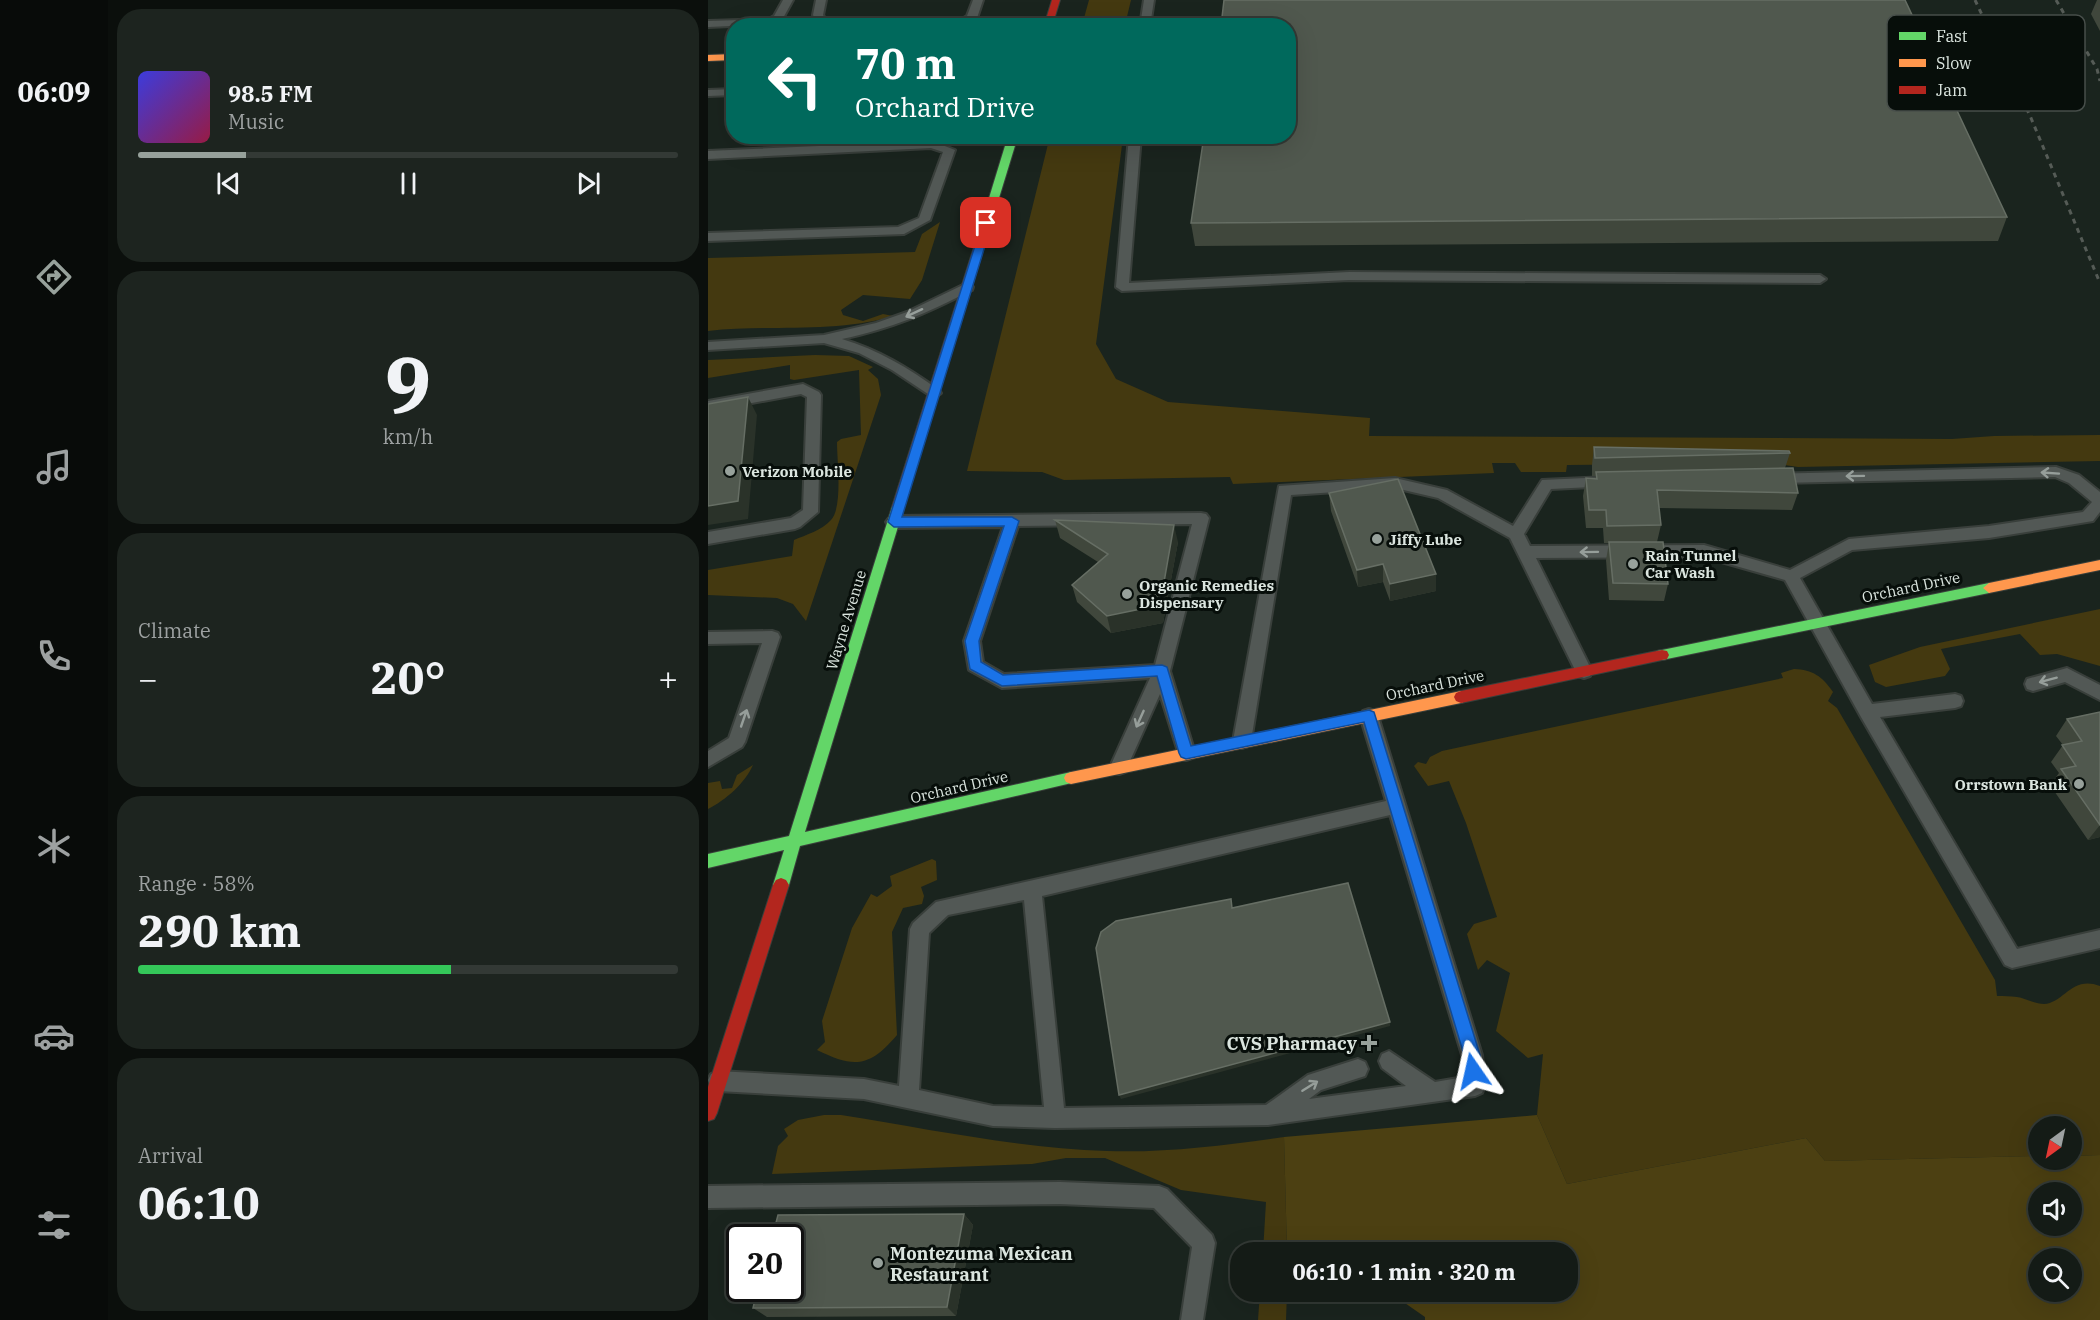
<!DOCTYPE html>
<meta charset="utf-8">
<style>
:root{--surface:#141b16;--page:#1d241f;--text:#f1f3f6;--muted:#9da1a1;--line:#333935;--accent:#97a19b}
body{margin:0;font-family:"IBM Plex Serif",serif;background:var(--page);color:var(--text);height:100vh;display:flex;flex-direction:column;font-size:22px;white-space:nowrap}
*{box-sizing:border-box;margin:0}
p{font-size:20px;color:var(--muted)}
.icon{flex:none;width:33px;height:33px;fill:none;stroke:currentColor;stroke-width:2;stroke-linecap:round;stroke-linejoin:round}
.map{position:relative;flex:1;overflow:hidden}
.drawer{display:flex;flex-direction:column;gap:9px;padding:9px;background:#0b0f0c;width:600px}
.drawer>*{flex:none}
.top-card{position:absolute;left:18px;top:18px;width:570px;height:126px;border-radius:24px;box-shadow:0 6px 24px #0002,0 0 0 2px var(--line);background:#00695c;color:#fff;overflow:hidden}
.needle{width:39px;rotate:213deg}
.tools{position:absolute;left:1320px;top:1116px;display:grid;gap:12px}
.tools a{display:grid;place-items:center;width:54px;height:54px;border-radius:50%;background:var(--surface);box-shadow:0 6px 24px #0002,0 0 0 2px var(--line);font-size:30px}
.speed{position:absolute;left:18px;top:1224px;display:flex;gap:12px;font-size:30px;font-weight:700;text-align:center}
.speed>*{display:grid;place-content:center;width:78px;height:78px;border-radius:50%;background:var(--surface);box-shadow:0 6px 24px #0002,0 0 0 2px var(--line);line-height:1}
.speed .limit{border:3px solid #111;border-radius:9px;background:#fff;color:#111}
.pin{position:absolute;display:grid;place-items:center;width:51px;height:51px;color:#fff;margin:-26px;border-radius:12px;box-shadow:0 3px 9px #0006}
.me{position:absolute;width:66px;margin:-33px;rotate:349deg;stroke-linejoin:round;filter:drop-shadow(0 0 4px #0008)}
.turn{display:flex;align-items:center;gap:21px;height:126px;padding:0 30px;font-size:27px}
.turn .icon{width:78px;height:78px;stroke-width:2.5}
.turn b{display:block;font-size:42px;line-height:51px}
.big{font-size:45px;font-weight:800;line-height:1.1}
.drawer .widget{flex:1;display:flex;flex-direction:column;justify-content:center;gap:9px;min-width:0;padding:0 21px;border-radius:24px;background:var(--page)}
.drawer .dial{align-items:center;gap:0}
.dial b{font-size:78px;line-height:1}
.song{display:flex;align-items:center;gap:18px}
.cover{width:72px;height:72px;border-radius:9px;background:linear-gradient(135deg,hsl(240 70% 55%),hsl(340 70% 35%))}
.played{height:6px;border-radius:3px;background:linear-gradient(90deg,var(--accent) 20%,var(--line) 20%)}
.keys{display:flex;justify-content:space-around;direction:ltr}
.heat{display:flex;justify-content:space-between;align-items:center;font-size:33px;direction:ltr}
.charge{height:9px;border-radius:4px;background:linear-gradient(90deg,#34c759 58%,var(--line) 0)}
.trip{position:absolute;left:522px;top:1242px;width:348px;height:60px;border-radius:24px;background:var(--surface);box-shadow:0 6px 24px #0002,0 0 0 2px var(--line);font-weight:800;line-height:60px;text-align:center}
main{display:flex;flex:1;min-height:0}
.tabs{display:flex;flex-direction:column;width:108px;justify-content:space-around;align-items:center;background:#080b09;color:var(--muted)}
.tabs .icon{width:42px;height:42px}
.tabs .current{color:var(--accent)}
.tabs b{font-size:27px;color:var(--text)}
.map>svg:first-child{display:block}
.green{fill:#443910}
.forest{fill:#4c4012;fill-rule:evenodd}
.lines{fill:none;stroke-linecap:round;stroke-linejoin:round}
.lane-casing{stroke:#393f3b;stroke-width:4}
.fast-casing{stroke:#393f3b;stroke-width:2}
.slow-casing{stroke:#393f3b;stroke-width:2}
.jam-casing{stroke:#393f3b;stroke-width:2}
.lane{fill:#525855;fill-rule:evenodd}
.fast{fill:#63d668;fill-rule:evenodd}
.slow{fill:#ff974d;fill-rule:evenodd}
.jam{fill:#b3261e;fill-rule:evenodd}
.rail{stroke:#555b56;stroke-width:3;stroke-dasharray:5 5;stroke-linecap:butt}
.wall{fill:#40473c}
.shaded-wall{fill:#2a3229}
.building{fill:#50584e;stroke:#666e64;stroke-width:1.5}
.oneway{stroke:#969e9a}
.route{fill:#1a73e8;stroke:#114b97;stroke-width:1.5}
.poi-dot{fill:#97a19b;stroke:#070e0a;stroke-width:2}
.labels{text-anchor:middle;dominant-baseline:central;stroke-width:6;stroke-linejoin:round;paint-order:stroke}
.poi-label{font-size:15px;font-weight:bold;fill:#dbe5df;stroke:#070e0a;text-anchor:start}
.street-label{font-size:15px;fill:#dbe5df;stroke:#070e0a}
.near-poi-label{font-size:18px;font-weight:bold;fill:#dbe5df;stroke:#070e0a;text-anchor:end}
.key{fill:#070e0a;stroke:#474e4a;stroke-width:1.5}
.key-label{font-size:16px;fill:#dbe5df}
</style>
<main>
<nav class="tabs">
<b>06:09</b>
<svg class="icon current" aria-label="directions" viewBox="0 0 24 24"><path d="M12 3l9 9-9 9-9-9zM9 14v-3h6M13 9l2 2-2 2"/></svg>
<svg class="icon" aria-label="music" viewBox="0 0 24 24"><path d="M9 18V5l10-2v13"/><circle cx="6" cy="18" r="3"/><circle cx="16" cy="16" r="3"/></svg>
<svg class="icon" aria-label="phone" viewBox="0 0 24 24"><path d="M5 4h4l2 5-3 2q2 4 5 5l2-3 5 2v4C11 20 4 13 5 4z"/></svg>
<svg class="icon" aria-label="climate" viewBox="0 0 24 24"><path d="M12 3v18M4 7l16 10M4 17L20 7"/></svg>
<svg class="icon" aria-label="car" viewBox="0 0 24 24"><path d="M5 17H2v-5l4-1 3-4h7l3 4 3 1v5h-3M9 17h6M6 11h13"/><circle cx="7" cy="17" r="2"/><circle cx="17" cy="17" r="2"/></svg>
<svg class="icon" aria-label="filters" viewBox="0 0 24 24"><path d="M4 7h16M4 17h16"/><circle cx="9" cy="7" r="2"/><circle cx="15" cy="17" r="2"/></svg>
</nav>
<section class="drawer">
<div class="widget">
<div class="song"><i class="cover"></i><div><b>98.5 FM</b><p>Music</p></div></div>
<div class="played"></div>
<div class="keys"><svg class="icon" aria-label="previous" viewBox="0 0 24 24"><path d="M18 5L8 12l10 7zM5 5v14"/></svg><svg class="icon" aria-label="pause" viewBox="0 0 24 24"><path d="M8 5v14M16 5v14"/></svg><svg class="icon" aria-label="next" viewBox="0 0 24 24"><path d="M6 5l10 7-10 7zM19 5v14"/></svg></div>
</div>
<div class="widget dial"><b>9</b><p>km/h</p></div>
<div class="widget"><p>Climate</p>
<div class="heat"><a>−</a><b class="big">20°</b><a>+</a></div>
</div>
<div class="widget"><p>Range · 58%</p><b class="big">290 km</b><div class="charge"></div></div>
<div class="widget"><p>Arrival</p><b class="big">06:10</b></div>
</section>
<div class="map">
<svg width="1392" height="1320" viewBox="0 0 1392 1320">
<rect width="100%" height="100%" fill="#1a241e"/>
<!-- green -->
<path class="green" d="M381 0H423L417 25H377L379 21 376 18Z
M342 136 407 137 411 138 414 145 388 344 408 379 460 402 662 418 661 436 1244 439 1286 436 1392 435V461L1090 467 1064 463 859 465 858 472H813L807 463H784L786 473 525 484 522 477 356 480 334 472 259 471Z
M232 222 214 280 202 299 155 295 133 310 135 315 155 321 175 314 185 316C126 334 61 324 0 331V258L207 252 214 234Z
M107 355 141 356 165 367 160 370 170 379 173 395 98 621 85 604 69 598 0 595V570L84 556 86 540C98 535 114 530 123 520 135 507 129 461 129 442L133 439 153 435 151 370 86 380 82 379V365L0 378V360Z
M1392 609V666L1349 654 1332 655 1312 634 1233 649 1242 669 1237 676 1178 687 1167 682 1161 665 1212 647Z
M1086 669C1105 670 1114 676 1125 692L1120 701 1129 708 1287 980 1289 996C1296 996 1302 996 1309 997 1317 998 1327 1004 1336 1004 1356 1003 1364 975 1392 986V1155L1364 1156V1126H1330V1156L1117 1161 1098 1138 859 1184 829 1115 835 1054 820 1058 788 1031 802 973 779 960 770 970 759 934 766 924 789 917 758 823 741 781 720 786 706 766 710 762 718 764 722 757 734 751 1075 678 1073 673Z
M45 765C37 783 18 800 0 809V783L12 781 14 789 24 788 29 775Z
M224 859 228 861 229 880 213 887 216 896 214 904 195 908 184 932 189 1035C161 1068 146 1068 109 1050L117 1042 114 1021 144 928 163 894 169 897 184 886 182 876Z
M116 1115H133C221 1129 310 1148 399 1151 458 1153 518 1145 576 1137L579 1252H555L558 1202 473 1190 397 1158H358L324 1164 64 1174 70 1146 80 1136 76 1129 90 1120Z
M552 1292H579L578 1320H550Z"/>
<!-- forest -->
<path class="forest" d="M829 1115 859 1184 1098 1138 1117 1161 1330 1156V1160H1364V1156L1392 1155V1320H717V1317L681 1292H860V1252H579L576 1137ZM1330 1192H1364V1226H1330ZM1330 1258H1364V1292H1330Z"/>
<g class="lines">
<!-- lane casing -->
<g class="lane-casing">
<path id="lane" d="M75 0H85L74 20 67 24 0 27V21L61 19 66 16Z
M108 0H118L115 15 118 20 132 26 110 24 105 15Z
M265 0H275L269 18 258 26H205L210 23 251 21 259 16Z
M436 0H446L442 26H432Z
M26 89V95L0 96V90Z
M421 136H433L421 283 641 272 1112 275 1118 279 1112 283 641 280 414 291 408 287Z
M224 141 247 150 222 220 196 234 0 241V233L190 227 211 218 235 152 223 148 0 159V151Z
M259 283 265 287 264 290C217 314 185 328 134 339 171 350 200 368 231 390L233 393 226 398 184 370 151 353 116 343 0 350V342L116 335 168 323 199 312Z
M95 384 111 392 113 395 110 512 92 527 87 529 0 544V532L83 518 95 510 99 397 93 394 0 411V401Z
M1348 467 1371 475 1392 492V512L1385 521 1281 538 1144 550 1092 578 1164 704 1247 694 1253 696 1255 701 1253 706 1247 708 1172 717 1309 949 1392 930V948L1304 968 1297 965 1153 717 1077 580 996 557 828 558 884 671 882 676 876 678 870 676 802 538 730 498 687 488 583 495 543 741 540 746 534 748 528 746 525 741 571 486 687 478 739 490 805 526 834 480 899 477 906 482 904 486 843 489 816 534 822 546 996 545 1082 570 1141 539 1281 526 1375 512 1384 502 1361 483 1347 477 1065 483 1058 478 1060 474Z
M493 513 498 514 501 518 462 671 487 753 484 758 478 760 472 758 452 694 417 772 411 774 405 772 402 767 442 678 294 688 261 670 256 641 295 527 186 528 181 526 178 522 181 518 186 516ZM484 524 447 665 296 674 275 662 272 641 310 526Z
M64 631 70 633 72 637 37 742 34 747 0 767V751L21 738 54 643 0 644V632Z
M1359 668 1392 685V700L1357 682 1325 691 1319 689 1317 684 1319 679Z
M661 709 667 711 670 716 774 1055 777 1086 774 1093 767 1096 560 1125 347 1128 285 1126 156 1099 10 1091 3 1088 0 1080 3 1074 10 1071 156 1079 191 1086 202 929 205 923 228 902 678 801 652 716 655 711ZM682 815 754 1055 756 1077 727 1082 681 1051 674 1054 671 1061 674 1068 698 1086 601 1099 613 1090 657 1076 660 1069 657 1062 650 1059 600 1075 558 1105 356 1108 334 896ZM316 900 336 1107 285 1106 211 1090 221 933 240 915Z
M352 1182 451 1186 459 1189 504 1235 507 1243 495 1320H473L484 1247 446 1208 352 1204 0 1208V1186Z"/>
</g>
<!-- fast casing -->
<g class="fast-casing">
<path id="fast" d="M300 136H310L276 247 271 250 267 249 266 247Z
M190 503 196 507 97 832 363 772 368 774 370 778 368 782 92 846 81 885 78 890 73 892 68 890 65 885 76 850 0 868V854L81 836 184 507Z
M1281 583 1287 588 1281 593 954 660 949 659 947 655 949 651 954 650Z"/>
</g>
<!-- slow casing -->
<g class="slow-casing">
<path id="slow" d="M26 54V60L0 61V55Z
M1392 560V570L1281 593 1275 588 1281 583Z
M753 691 758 693 760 697 758 701 753 703 363 784 358 782 356 778 358 774 363 772Z"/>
</g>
<!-- jam casing -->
<g class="jam-casing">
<path id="jam" d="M344 0H352L344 26H336Z
M271 244 276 247 196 507 194 510H186L184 507 266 247Z
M954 650 959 651 961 655 959 659 954 660 753 703 748 701 746 697 748 693 753 691Z
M73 878 78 880 81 885 9 1113 6 1119 0 1121V1087L65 885 68 880Z"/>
</g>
<!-- lane -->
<use href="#lane" class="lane"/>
<!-- fast -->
<use href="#fast" class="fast"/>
<!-- slow -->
<use href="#slow" class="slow"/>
<!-- jam -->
<use href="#jam" class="jam"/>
<!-- rail -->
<path class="rail" d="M1267 0 1323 118 1392 283
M1348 0 1389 69 1392 81"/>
</g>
<!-- wall -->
<path class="wall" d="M1389 0H1392V31L1383 14Z
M1299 217 1290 241 487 246 483 223Z
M886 447 1082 453 1077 468 1090 493 1084 510 951 508 953 525 949 542 960 584 956 601 901 600 898 560 901 543H896L895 528H878L875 496 878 478 887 479 888 476H884V465Z
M621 493 728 574V591L682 601 675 582 650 587 623 511Z
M347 520 470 542 455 623 403 633 369 602 364 585 390 562 352 538Z
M1392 712V837L1380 840 1342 785 1351 773 1343 762 1355 745 1348 736 1359 719Z
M256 1214 265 1225 248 1316 59 1317 45 1308Z"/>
<!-- shaded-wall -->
<path class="shaded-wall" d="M40 397 49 415 40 519 0 525V506Z
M466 525 470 542 455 623 403 633 399 616Z
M675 564V582L650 587 649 570Z
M728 574V591L682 601V584Z
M1392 825V837L1380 840Z
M682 1022V1026L413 1099 411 1095Z
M256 1214 265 1225 248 1316 239 1307Z"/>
<!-- building -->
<path class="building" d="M516 0H1197L1299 217 483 223 496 136H580V26H513Z
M40 397 30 501 0 506V404Z
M886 447 1081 451 1082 453 887 458Z
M1085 468 1090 493 949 490 953 525 899 526 898 510H881L878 478 889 479 888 472Z
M690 479 728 574 682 584 675 564 649 570 621 493Z
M347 520 466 525 452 605 399 616 364 585 400 554Z
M901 542H955L960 584 905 583Z
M1392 712V825L1353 769 1368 766 1354 745 1374 741 1359 719Z
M640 883 682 1022 411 1095 388 948 393 932 408 921 523 899 524 908Z
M256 1214 239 1307 45 1308 50 1288H82V1238H64L70 1215Z"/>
<!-- one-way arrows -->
<defs><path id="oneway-shaft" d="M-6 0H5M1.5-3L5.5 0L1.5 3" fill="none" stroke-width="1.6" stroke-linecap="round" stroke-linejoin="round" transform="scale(1.5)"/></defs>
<g class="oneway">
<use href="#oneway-shaft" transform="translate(206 313) rotate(155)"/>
<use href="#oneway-shaft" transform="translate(1342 473) rotate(-176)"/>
<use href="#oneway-shaft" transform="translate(1147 476) rotate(179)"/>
<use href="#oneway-shaft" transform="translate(881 552) rotate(179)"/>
<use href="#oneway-shaft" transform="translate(1340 680) rotate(165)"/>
<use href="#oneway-shaft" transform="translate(36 718) rotate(-71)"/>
<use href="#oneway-shaft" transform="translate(432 719) rotate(114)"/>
<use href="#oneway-shaft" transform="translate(602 1086) rotate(-32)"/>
</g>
<!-- route -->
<path class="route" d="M275 220 284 223 194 517H304L311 521 271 641 273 662 295 675 454 665 459 667 483 746 661 710 666 712 772 1055 774 1071 771 1076 765 1079 759 1076 756 1055 656 722 478 759 473 757 471 753 449 676 294 686 262 669 257 641 296 526 186 527 180 522Z"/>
<!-- markers -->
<g class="poi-dot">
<circle cx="22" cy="471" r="6"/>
<circle cx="669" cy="539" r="6"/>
<circle cx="925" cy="564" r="6"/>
<circle cx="419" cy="594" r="6"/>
<circle cx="1371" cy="784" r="6"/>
<path d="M658 1034h6v6h6v6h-6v6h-6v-6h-6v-6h6z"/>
<circle cx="170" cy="1263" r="6"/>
</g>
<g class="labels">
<!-- poi labels -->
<g class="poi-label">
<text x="34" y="471">Verizon Mobile</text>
<text x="681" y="539">Jiffy Lube</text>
<text x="937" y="555">Rain Tunnel<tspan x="937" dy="17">Car Wash</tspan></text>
<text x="431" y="585">Organic Remedies<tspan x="431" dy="17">Dispensary</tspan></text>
<text x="1359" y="784" text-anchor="end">Orrstown Bank</text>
</g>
<!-- street labels -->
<g class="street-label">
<text transform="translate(1203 587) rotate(-12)">Orchard Drive</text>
<text transform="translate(138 620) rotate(-73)">Wayne Avenue</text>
<text transform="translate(727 685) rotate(-12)">Orchard Drive</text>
<text transform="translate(251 787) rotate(-13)">Orchard Drive</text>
</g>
<!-- near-poi labels -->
<g class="near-poi-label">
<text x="649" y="1043">CVS Pharmacy</text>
<text x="182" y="1253" text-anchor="start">Montezuma Mexican<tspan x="182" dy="21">Restaurant</tspan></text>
</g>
</g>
<!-- legend -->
<rect x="1179" y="15" width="198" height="96" rx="9" class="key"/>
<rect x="1191" y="32" width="27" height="8" fill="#63d668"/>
<rect x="1191" y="59" width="27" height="8" fill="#ff974d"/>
<rect x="1191" y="86" width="27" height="8" fill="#b3261e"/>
<g class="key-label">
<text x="1228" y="42">Fast</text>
<text x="1228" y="69">Slow</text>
<text x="1228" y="96">Jam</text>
</g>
</svg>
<div class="tools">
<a><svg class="needle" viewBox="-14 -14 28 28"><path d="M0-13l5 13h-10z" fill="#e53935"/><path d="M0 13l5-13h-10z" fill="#9da1a1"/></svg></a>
<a><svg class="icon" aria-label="sound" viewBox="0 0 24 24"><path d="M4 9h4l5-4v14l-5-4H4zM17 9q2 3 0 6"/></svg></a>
<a><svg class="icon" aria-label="search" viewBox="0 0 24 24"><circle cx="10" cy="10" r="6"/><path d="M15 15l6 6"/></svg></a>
</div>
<div class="speed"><div class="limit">20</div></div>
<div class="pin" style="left:278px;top:223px;background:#d93025"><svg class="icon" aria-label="arrive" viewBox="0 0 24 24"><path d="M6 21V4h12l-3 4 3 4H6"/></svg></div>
<svg class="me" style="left:765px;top:1071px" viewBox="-20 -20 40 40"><path d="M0-17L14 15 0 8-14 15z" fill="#1a73e8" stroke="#fff" stroke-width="4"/></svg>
<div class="trip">06:10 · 1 min · 320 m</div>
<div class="top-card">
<div class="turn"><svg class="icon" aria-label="left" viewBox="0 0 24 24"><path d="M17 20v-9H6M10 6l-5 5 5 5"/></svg><div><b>70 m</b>Orchard Drive</div></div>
</div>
</div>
</main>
